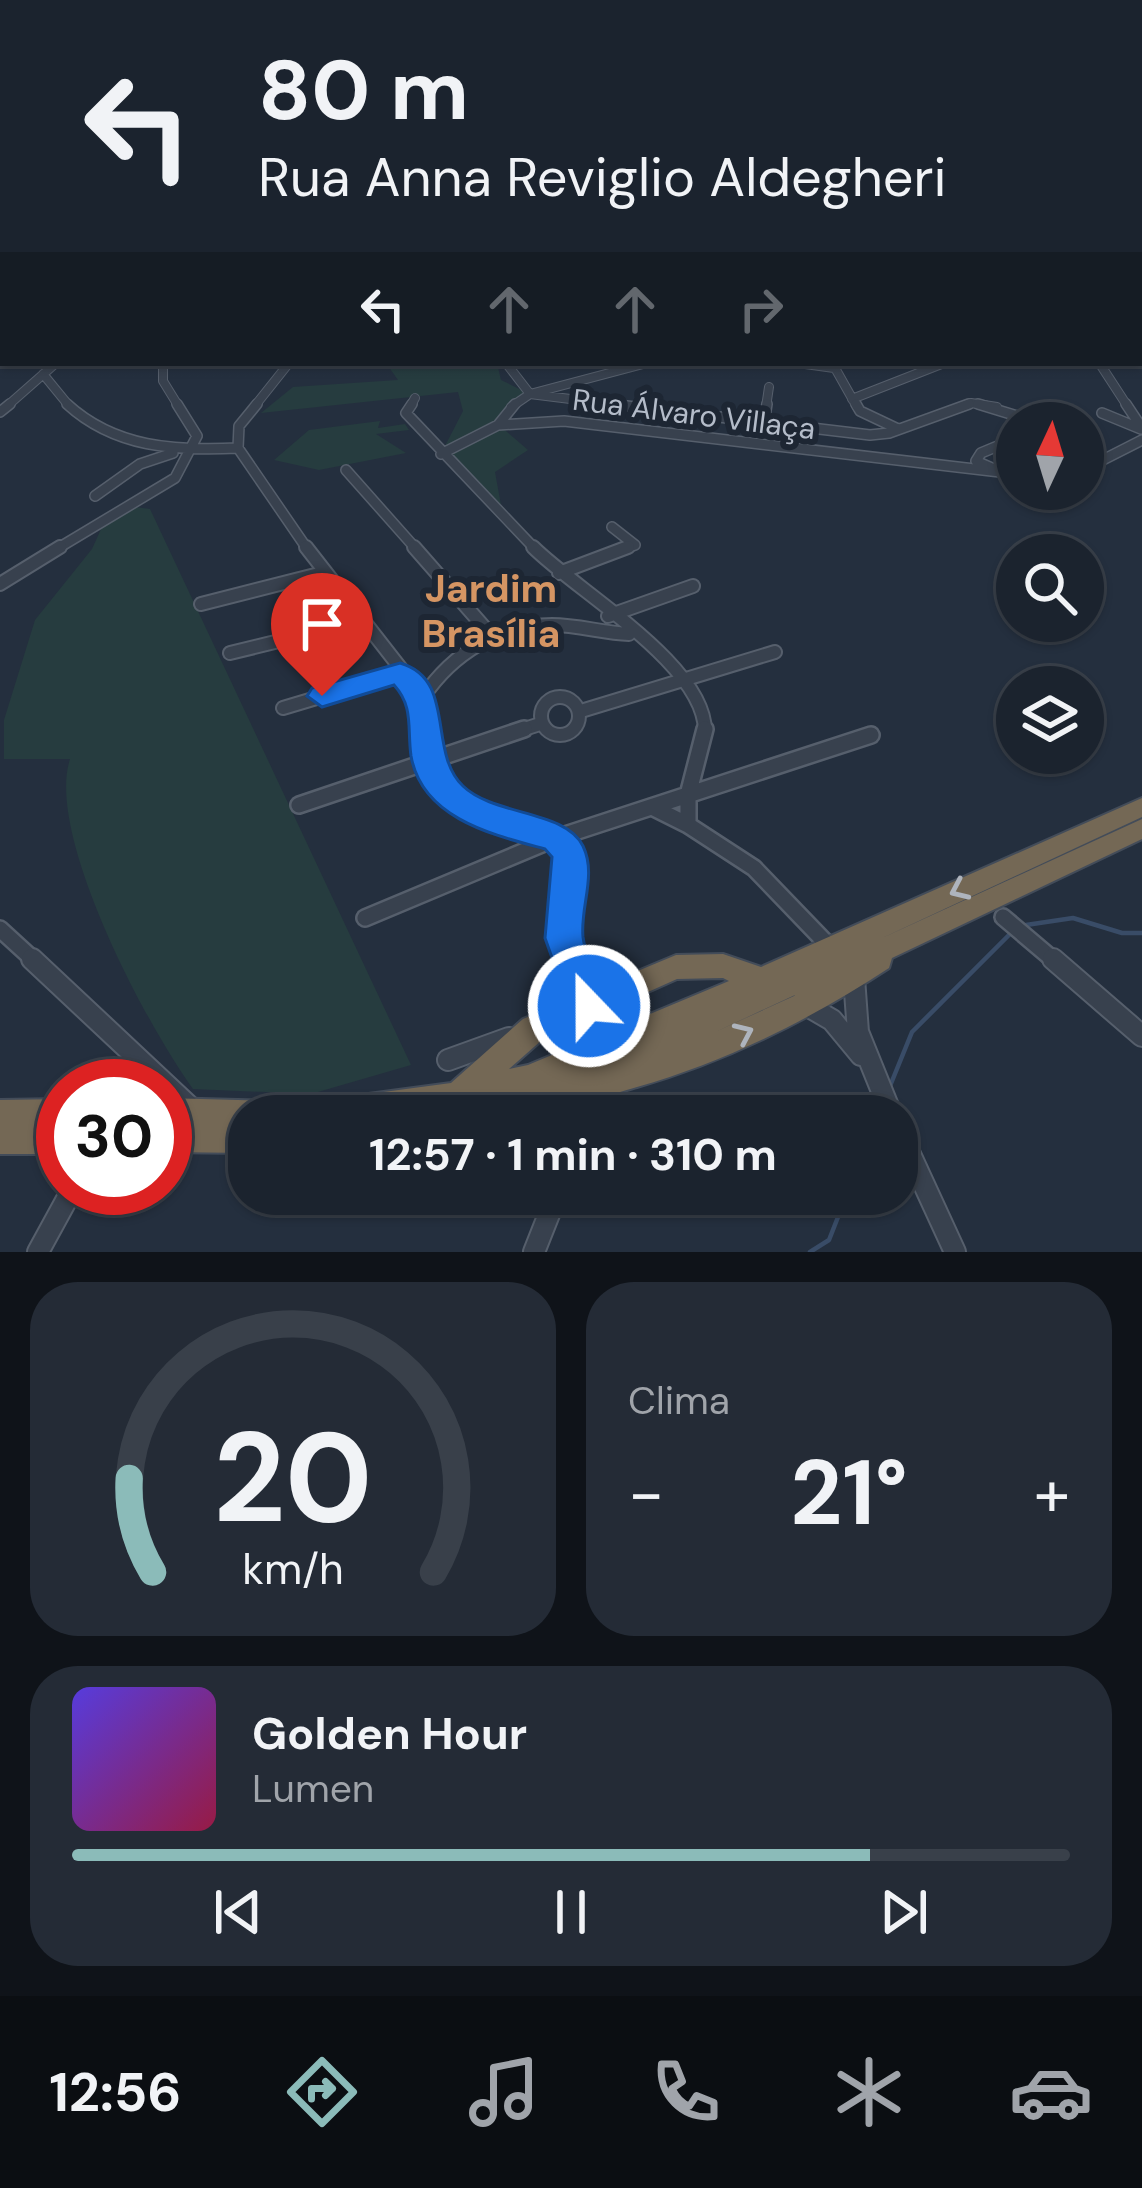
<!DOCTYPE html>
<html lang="pt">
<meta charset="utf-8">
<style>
:root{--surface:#1b232e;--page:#242b36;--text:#f1f3f6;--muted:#a0a4aa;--line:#39404a;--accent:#8bbbb9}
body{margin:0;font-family:"DM Sans",sans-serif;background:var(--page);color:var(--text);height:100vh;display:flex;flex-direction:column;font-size:45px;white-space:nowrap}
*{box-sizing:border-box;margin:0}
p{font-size:39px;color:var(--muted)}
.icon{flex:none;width:66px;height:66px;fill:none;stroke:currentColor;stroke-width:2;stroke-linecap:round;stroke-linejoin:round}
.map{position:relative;height:1252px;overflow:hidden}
.panel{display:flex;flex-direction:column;gap:30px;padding:30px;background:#0f1319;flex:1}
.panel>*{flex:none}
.hud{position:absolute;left:0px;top:0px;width:1143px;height:366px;box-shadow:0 3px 9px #0004,0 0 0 3px var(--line);background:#1b232e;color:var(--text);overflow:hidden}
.needle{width:78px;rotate:4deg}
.fabs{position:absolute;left:996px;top:402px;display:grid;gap:24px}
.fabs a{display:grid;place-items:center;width:108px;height:108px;border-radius:50%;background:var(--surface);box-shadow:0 3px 9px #0004,0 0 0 3px var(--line);font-size:60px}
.speed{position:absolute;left:36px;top:1059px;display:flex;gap:24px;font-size:60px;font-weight:700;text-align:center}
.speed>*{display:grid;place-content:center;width:156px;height:156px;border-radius:50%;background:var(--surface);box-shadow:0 3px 9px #0004,0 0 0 3px var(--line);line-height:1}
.speed .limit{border:18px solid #d22;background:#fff;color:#111}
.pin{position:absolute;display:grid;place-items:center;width:102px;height:102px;color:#fff;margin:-123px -51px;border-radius:50% 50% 50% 0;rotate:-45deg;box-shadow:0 0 12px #0007}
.pin .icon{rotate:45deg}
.me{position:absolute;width:132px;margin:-66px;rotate:338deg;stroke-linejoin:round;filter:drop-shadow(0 0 9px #0008)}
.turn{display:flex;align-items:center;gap:42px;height:252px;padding:0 60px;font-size:54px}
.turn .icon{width:156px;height:156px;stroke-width:2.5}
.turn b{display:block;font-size:84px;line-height:102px}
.lanes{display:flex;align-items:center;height:114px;padding:0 60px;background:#0003;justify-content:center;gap:60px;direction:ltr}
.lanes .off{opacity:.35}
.big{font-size:90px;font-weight:700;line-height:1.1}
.panel .widget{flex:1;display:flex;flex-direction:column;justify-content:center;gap:18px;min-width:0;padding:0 42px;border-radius:48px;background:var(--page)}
.panel .dial{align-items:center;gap:0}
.dial svg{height:312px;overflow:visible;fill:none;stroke:var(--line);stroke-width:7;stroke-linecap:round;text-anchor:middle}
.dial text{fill:var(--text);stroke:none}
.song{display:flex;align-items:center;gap:36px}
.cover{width:144px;height:144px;border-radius:18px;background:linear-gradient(135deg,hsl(250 70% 55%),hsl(340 70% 35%))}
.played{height:12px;border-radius:6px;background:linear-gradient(90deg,var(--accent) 80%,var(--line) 80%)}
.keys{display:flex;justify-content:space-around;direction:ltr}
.heat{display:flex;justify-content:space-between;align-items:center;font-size:66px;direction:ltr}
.panel .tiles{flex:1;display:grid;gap:30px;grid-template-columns:1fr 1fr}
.widget:last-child{grid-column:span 2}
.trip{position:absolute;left:228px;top:1095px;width:690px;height:120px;border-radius:48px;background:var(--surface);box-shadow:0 3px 9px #0004,0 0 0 3px var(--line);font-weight:700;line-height:120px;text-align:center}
.tabs{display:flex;height:192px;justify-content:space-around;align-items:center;background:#0b0e12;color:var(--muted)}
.tabs .icon{width:84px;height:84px}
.tabs .current{color:var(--accent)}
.tabs b{font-size:54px;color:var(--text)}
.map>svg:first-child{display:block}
.green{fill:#263c3f}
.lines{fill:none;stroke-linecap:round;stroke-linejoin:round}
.stream{stroke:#394c67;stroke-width:4.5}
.minor-far4-casing{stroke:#565f6c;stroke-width:10}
.minor-far3-casing{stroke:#565f6c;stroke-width:12}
.minor-far2-casing{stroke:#565f6c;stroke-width:16}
.minor-far1-casing{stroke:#565f6c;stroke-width:20}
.minor-casing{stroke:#565f6c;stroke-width:24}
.highway-casing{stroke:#434c59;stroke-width:4}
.minor-far4{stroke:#38414e;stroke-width:8}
.minor-far3{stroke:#38414e;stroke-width:9}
.minor-far2{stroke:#38414e;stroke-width:12}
.minor-far1{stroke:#38414e;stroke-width:15}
.minor{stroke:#38414e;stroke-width:20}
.highway{fill:#746855;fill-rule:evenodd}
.oneway{stroke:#aeb4bd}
.route{fill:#1a73e8;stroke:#114b97;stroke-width:3}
.labels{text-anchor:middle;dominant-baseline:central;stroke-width:12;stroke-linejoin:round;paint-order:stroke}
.far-street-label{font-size:30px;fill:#b4bcc9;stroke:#1d2633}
.neighbourhood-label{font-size:39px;font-weight:bold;fill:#d59563;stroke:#1d2633}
</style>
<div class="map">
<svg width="1142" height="1252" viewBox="0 0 1142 1252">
<rect width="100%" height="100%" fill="#242f3e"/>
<!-- green -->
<path class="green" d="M386 363H497L501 380 534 396 508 410 499 425 528 450 495 472 501 505 445 446 463 411 458 392 261 413 293 387 398 380Z
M380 421 378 428 405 424 409 430 376 434 406 453 319 470 274 460 309 430Z
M135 507 150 509 411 1065 311 1094 193 1089C147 1026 45 834 70 759H4V720L35 620 92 549 102 527Z"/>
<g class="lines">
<!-- stream -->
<path class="stream" d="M1026 925 1073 918 1122 933H1142
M890 1086 912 1032 1012 932
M810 1252 829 1240 847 1194"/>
<!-- minor-far4 casing -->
<g class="minor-far4-casing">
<path id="minor-far4" d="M163 363V381L179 407
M506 363 530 394 635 407
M798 363 834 368
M1100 364 1128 407
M835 368 857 407
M43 374 70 407
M852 399 944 363
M6 407 56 363
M254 407 289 363
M410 407 415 398
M511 407 530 394 647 363
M766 407 769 387
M961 407 971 403 997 407"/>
</g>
<!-- minor-far3 casing -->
<g class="minor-far3-casing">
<path id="minor-far3" d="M67 404C115 448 175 451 238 448
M257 404 239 426 238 448 308 550
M412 404 406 413 536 550
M610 404 870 435 889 433 969 404
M856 404 860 411 898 429
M978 404 1040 423
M1126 404 1142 428
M0 412 10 404
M1102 413 1141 429
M764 423 767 404
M498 425 564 421 1000 472
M1017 438 981 453 976 461 1017 479
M441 454 498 425 515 404
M346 470 417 550
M1083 470 1142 440
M95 496 140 464 173 453
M612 527 635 545
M55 550 175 478 197 436 177 404
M620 550 635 545"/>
</g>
<!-- minor-far2 casing -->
<g class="minor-far2-casing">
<path id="minor-far2" d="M306 547 423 697
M414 547 491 635
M533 547C579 593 706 665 705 732
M559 573 628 547
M0 584 60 547
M201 604 323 573
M608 616 693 586
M230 653 361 621
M541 716a19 19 0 1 1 38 0a19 19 0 1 1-38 0Z
M283 708 400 673
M581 711 775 652
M425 732 423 697C453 653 498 625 552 625 578 625 603 633 629 634
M515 732 540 724"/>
</g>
<!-- minor-far1 casing -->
<g class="minor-far1-casing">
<path id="minor-far1" d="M425 729C439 807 487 818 555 838
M705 729 688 795V825L754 868 830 947
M299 805 524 729
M652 807 688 825
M556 838C583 875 557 920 570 962
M1003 917 1056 962
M365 918 556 838 871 735
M0 929 36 962"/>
</g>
<!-- minor casing -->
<g class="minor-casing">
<path id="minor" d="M32 959 192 1109
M569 959 589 1006
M1053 959 1142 1036
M854 978 858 1032 892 1116
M806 1005 832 1020 861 1055
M448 1060 509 1038
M553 1093 565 1116
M897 1126 955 1252
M38 1252 73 1188
M534 1252 557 1194"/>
</g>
<!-- highway casing -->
<g class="highway-casing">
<path id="highway" d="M1142 798V817L880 939 1142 819V839L892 958 889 968C811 1019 728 1061 637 1087 618 1092 592 1103 574 1097L526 1116H469L473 1108 424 1116H301L306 1106 316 1101 451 1083 523 1019 676 955 723 954 761 967ZM723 978 729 981 528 1065 509 1069 543 1039 677 979ZM795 995 713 1033 794 996Z
M165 1098 276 1101 286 1106 291 1116H249V1153L165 1152Z
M63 1099V1154H0V1100Z"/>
</g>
<!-- minor-far4 -->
<use href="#minor-far4" class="minor-far4"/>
<!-- minor-far3 -->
<use href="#minor-far3" class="minor-far3"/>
<!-- minor-far2 -->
<use href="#minor-far2" class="minor-far2"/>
<!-- minor-far1 -->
<use href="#minor-far1" class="minor-far1"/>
<!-- minor -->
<use href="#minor" class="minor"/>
<!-- highway -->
<use href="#highway" class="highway"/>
</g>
<!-- one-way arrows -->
<defs><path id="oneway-chevron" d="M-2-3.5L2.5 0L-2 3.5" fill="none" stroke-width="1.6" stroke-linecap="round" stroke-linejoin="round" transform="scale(3)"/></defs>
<g class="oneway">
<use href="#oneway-chevron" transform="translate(959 890) rotate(156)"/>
<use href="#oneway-chevron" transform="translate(744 1033) rotate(-24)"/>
</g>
<!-- sky -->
<linearGradient id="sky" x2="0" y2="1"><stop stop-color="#141a22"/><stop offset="0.54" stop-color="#3f4d63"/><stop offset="1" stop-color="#3f4d63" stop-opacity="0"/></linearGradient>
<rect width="1142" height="377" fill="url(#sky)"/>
<!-- route -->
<path class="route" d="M400 663C457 679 427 752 463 786 494 816 566 810 583 846 597 875 580 907 583 937 586 959 601 985 609 1006L603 1020 589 1026 574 1020 545 938 552 857 545 849C494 835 422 819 411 756 407 728 414 707 394 685L322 707 307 696 312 688Z"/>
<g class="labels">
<!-- far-street labels -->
<g class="far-street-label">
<text transform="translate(694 414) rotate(7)">Rua Álvaro Villaça</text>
</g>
<!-- neighbourhood labels -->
<g class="neighbourhood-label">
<text x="491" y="588">Jardim<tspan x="491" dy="45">Brasília</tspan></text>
</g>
</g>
</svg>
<div class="fabs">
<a><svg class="needle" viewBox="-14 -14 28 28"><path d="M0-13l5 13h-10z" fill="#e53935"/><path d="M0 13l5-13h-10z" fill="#a0a4aa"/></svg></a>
<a><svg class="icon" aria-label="search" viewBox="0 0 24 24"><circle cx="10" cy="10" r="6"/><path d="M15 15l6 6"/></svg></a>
<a><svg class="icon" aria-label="layers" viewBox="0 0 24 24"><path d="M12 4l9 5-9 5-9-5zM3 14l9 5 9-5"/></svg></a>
</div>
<div class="speed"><div class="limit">30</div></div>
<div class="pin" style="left:322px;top:696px;background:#d93025"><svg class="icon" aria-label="arrive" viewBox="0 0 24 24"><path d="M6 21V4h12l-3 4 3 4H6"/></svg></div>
<svg class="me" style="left:589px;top:1006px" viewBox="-20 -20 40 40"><circle r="17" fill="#1a73e8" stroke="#fff" stroke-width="3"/><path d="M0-11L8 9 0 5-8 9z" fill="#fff"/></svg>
<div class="trip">12:57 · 1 min · 310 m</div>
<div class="hud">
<div class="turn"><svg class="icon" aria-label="left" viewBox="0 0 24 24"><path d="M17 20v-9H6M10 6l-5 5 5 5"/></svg><div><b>80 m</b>Rua Anna Reviglio Aldegheri</div></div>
<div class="lanes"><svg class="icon" aria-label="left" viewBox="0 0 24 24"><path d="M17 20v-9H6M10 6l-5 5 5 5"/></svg><svg class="icon off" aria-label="ahead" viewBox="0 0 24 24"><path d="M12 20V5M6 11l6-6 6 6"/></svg><svg class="icon off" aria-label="ahead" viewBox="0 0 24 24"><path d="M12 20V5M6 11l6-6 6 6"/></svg><svg class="icon off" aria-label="right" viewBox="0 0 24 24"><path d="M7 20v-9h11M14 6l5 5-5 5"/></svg></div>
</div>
</div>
<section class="panel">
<div class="tiles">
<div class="widget dial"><svg viewBox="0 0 100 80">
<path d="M14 69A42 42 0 1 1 86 69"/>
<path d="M14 69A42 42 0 0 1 8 45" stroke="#8bbbb9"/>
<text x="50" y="56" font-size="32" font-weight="700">20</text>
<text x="50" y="72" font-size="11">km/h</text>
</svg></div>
<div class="widget"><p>Clima</p>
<div class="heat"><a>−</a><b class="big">21°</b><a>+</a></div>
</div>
<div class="widget">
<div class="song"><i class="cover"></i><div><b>Golden Hour</b><p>Lumen</p></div></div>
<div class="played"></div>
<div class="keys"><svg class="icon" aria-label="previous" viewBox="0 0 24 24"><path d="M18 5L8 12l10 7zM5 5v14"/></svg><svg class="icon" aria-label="pause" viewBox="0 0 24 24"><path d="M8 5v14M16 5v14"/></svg><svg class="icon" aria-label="next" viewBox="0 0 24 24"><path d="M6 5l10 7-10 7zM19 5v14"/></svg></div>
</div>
</div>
</section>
<nav class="tabs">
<b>12:56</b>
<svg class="icon current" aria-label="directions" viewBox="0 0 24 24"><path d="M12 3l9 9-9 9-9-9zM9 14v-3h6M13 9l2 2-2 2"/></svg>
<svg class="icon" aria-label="music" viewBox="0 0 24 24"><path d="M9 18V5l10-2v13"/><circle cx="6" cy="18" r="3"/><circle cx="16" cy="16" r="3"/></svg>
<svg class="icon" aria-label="phone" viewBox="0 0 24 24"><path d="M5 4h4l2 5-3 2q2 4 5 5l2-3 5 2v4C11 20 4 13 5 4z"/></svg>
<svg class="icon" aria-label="climate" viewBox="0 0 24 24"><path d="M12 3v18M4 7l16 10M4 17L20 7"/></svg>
<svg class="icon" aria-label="car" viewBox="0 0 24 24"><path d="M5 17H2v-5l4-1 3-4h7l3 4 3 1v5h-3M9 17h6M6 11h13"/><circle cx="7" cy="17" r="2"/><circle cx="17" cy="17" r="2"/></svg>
</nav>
